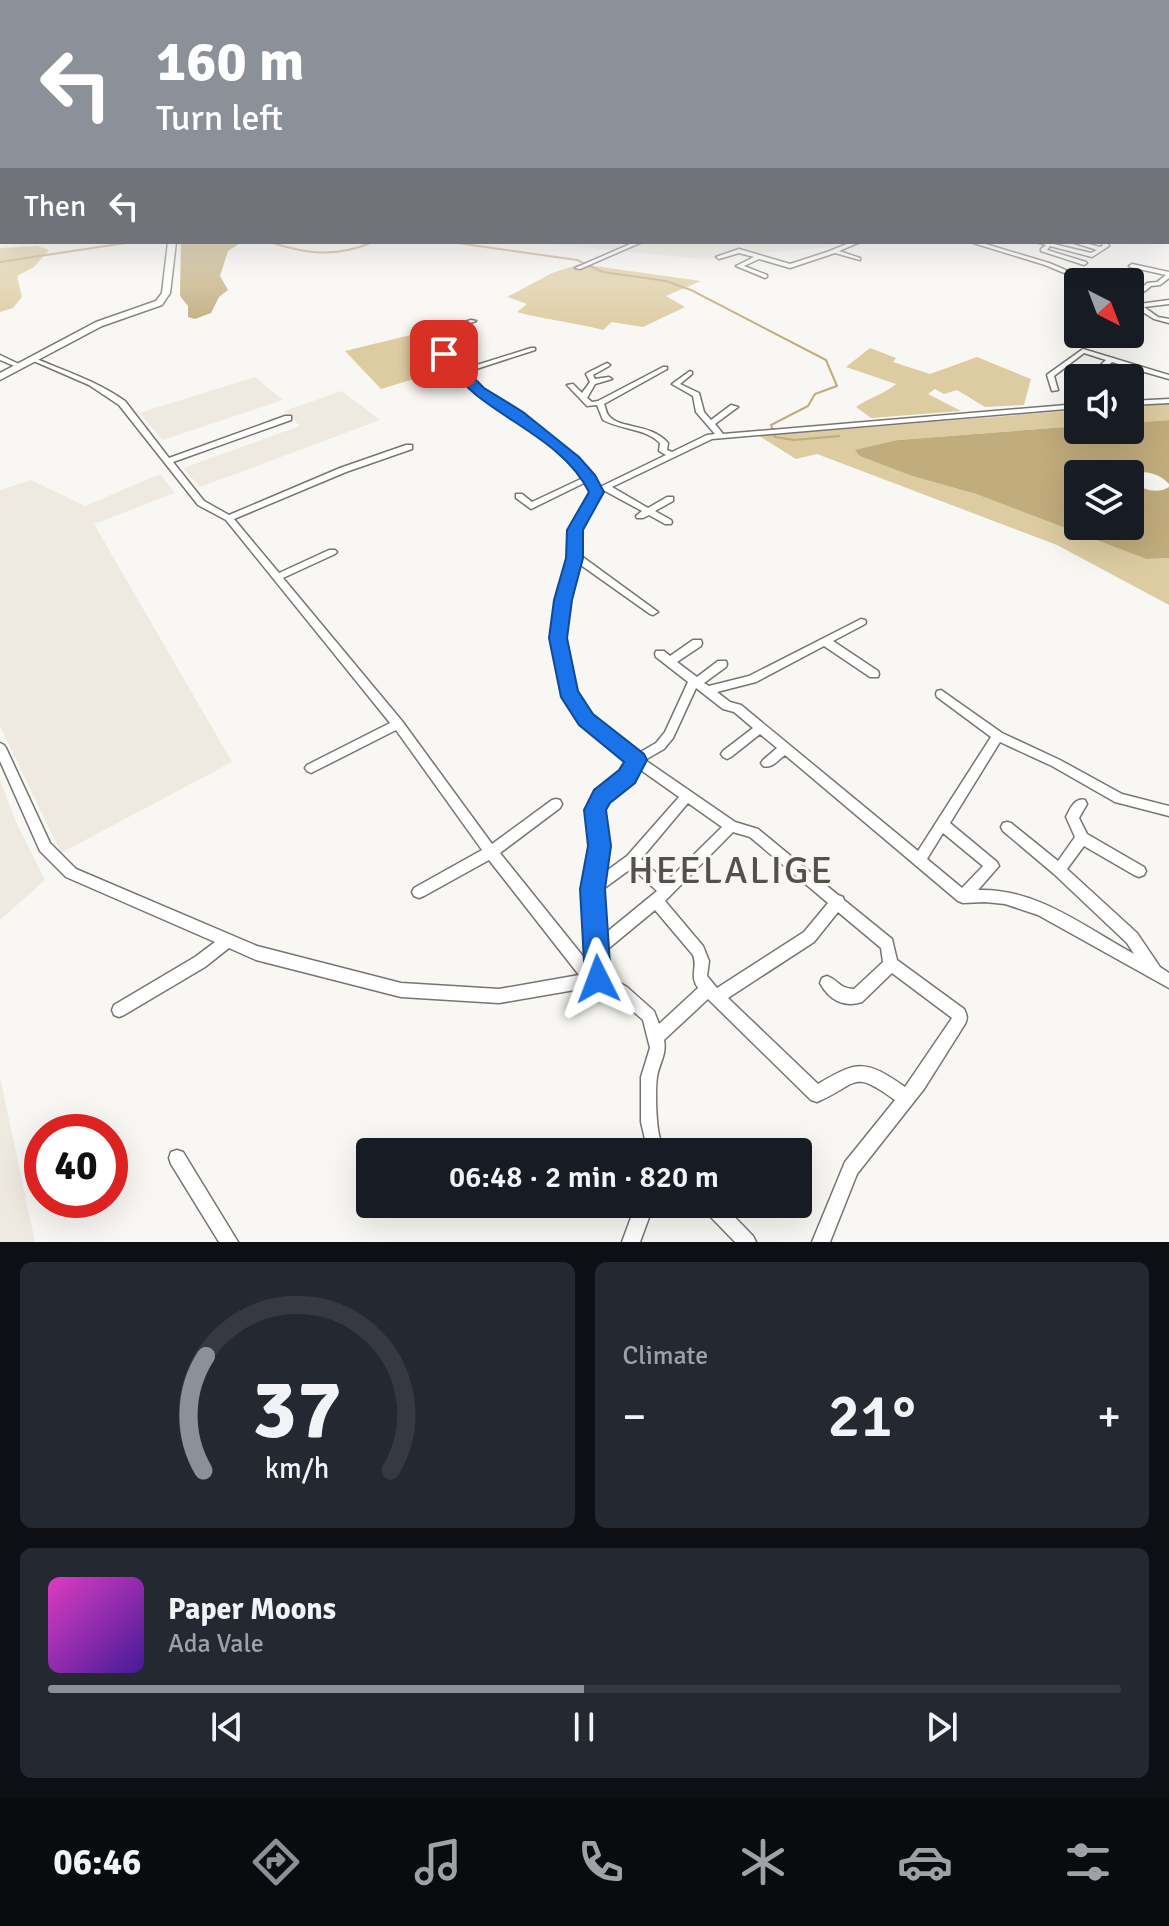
<!DOCTYPE html>
<meta charset="utf-8">
<style>
:root{--surface:#171b24;--page:#242831;--text:#f1f3f6;--muted:#9ea1a6;--line:#363941;--accent:#8c9099}
body{margin:0;font-family:Signika,sans-serif;background:var(--page);color:var(--text);height:100vh;display:flex;flex-direction:column;font-size:30px;white-space:nowrap}
*{box-sizing:border-box;margin:0}
p{font-size:26px;color:var(--muted)}
.icon{flex:none;width:44px;height:44px;fill:none;stroke:currentColor;stroke-width:2;stroke-linecap:round;stroke-linejoin:round}
.map{position:relative;height:1242px;overflow:hidden}
.side{display:flex;flex-direction:column;gap:20px;padding:20px;background:#0d0f14;flex:1}
.side>*{flex:none}
.guide{position:absolute;left:0px;top:0px;width:1170px;height:244px;box-shadow:0 8px 32px #0002;background:#8c9099;color:#fff;overflow:hidden}
.needle{width:52px;rotate:138deg}
.controls{position:absolute;left:1064px;top:268px;display:grid;gap:16px}
.controls a{display:grid;place-items:center;width:80px;height:80px;border-radius:8px;background:var(--surface);box-shadow:0 8px 32px #0002;font-size:40px}
.speed{position:absolute;left:24px;top:1114px;display:flex;gap:16px;font-size:40px;font-weight:700;text-align:center}
.speed>*{display:grid;place-content:center;width:104px;height:104px;border-radius:50%;background:var(--surface);box-shadow:0 8px 32px #0002;line-height:1}
.speed .limit{border:12px solid #d22;background:#fff;color:#111}
.pin{position:absolute;display:grid;place-items:center;width:68px;height:68px;color:#fff;margin:-34px;border-radius:16px;box-shadow:0 4px 12px #0006}
.me{position:absolute;width:88px;margin:-44px;rotate:357deg;stroke-linejoin:round;filter:drop-shadow(0 0 6px #0008)}
.turn{display:flex;align-items:center;gap:28px;height:168px;padding:0 24px;font-size:36px}
.turn .icon{width:104px;height:104px;stroke-width:2.5}
.turn b{display:block;font-size:56px;line-height:68px}
.then{display:flex;align-items:center;height:76px;padding:0 24px;background:#0003;gap:16px;font-size:30px}
.big{font-size:60px;font-weight:600;line-height:1.1}
.side .tile{flex:1;display:flex;flex-direction:column;justify-content:center;gap:12px;min-width:0;padding:0 28px;border-radius:12px;background:var(--page)}
.side .dial{align-items:center;gap:0}
.dial svg{height:208px;overflow:visible;fill:none;stroke:var(--line);stroke-width:7;stroke-linecap:round;text-anchor:middle}
.dial text{fill:var(--text);stroke:none}
.song{display:flex;align-items:center;gap:24px}
.cover{width:96px;height:96px;border-radius:12px;background:linear-gradient(135deg,hsl(310 70% 55%),hsl(260 70% 35%))}
.played{height:8px;border-radius:4px;background:linear-gradient(90deg,var(--accent) 50%,var(--line) 50%)}
.keys{display:flex;justify-content:space-around;direction:ltr}
.heat{display:flex;justify-content:space-between;align-items:center;font-size:44px;direction:ltr}
.side .tiles{flex:1;display:grid;gap:20px;grid-template-columns:1fr 1fr}
.tile:last-child{grid-column:span 2}
.trip{position:absolute;left:356px;top:1138px;width:456px;height:80px;border-radius:8px;background:var(--surface);box-shadow:0 8px 32px #0002;font-weight:600;line-height:80px;text-align:center}
.tabs{display:flex;height:128px;justify-content:space-around;align-items:center;background:#090b0e;color:var(--muted)}
.tabs .icon{width:56px;height:56px}
.tabs .on{color:var(--accent)}
.tabs b{font-size:36px;color:var(--text)}
.map>svg:first-child{display:block}
.built{fill:#efeae1}
.green{fill:#ddcca1}
.water{fill:#c0ac7c;fill-rule:evenodd}
.lines{fill:none;stroke-linecap:round;stroke-linejoin:round}
.stream{stroke:#c0ac7c;stroke-width:2}
.minor-casing{stroke:#777572;stroke-width:3}
.major-casing{stroke:#777572;stroke-width:3}
.highway-casing{stroke:#777572;stroke-width:3}
.minor{fill:#fff;fill-rule:evenodd}
.major{fill:#fff;fill-rule:evenodd}
.highway{fill:#fff;fill-rule:evenodd}
.route{fill:#1a73e8;stroke:#114b97;stroke-width:2}
.labels{text-anchor:middle;dominant-baseline:central;stroke-width:6;stroke-linejoin:round;paint-order:stroke}
.near-quarter-label{font-size:38px;letter-spacing:2px;fill:#53514e;stroke:#f8f7f3}
</style>
<div class="map">
<svg width="1169" height="1242" viewBox="0 0 1169 1242">
<rect width="100%" height="100%" fill="#f8f7f3"/>
<!-- built -->
<path class="built" d="M528 242H885L701 259Z
M255 377 283 400 163 440 139 413Z
M342 391 380 420 200 487 183 468 300 426 284 411Z
M160 474 175 493 94 524 232 762 61 853 0 726V490L31 480 85 506Z
M0 780 17 824 45 880 0 920Z
M0 1077 35 1242H0Z"/>
<!-- green -->
<path class="green" d="M37 246 49 250 34 267 17 276 22 297 13 308 0 312V248Z
M580 264 701 281 666 296 685 307 643 327 612 322 603 330C574 322 545 320 517 312L527 304 507 297 552 273Z
M423 332 450 368 381 389 345 351Z
M870 348 896 358 893 362 930 374 977 357 1031 379 1024 405 985 407 957 390 944 394 935 389 928 394 961 411 871 418 856 407C870 397 883 395 896 384L846 367Z
M1169 403V420L1130 423V406Z
M1078 410V426L898 440 860 455 912 476 976 494 1146 559 1169 558V605L1057 545 817 454 796 459 759 436Z"/>
<!-- water -->
<path class="water" d="M181 242H242L228 251 220 276 228 290 219 297 211 313 195 319 188 317V306L180 296Z
M1169 420V484C1160 474 1143 468 1132 476 1137 490 1157 495 1169 487V558L1146 559 976 494 912 476 860 456 855 450 898 440 1078 426V430H1130V423ZM1078 474H1130V526H1078Z"/>
<g class="lines">
<!-- stream -->
<path class="stream" d="M269 242C307 254 335 258 373 242
M450 242 577 260 603 272 666 281 691 290 826 360 837 386 815 394 808 406 771 425 775 437 794 440 839 436
M0 262 132 242"/>
<!-- minor casing -->
<g class="minor-casing">
<path id="minor" d="M1168 163H1169V165H1168Z
M635 242H642L580 269 575 268Z
M852 242H860L839 251 860 258V260L835 253 790 268 759 259 744 266 767 275V277L765 278 736 266 754 257 739 253 719 259 716 257 739 249 790 264 827 252Z
M970 242H979L1049 263 1094 282H1086L1045 265Z
M1036 242H1045L1091 253 1097 250 1072 242H1081L1100 247 1103 246 1101 242H1107L1109 246 1092 257 1050 246 1047 250 1086 262 1087 263 1084 265 1041 251V249L1046 245Z
M1132 264 1169 272V278L1160 285 1151 286 1145 291 1130 295V291L1141 289 1147 283 1157 282 1166 275 1130 267 1129 266Z
M1098 272H1102L1131 282H1122L1098 274Z
M1130 299 1139 304 1169 300V304L1144 307 1158 317 1169 319V323L1154 319 1130 304Z
M471 320 476 321 435 335 461 370 531 348H535V350L464 373 482 389 562 446 592 476 598 488 666 455 659 451 660 443C645 428 622 430 603 420L597 405 587 406 567 385 573 384 582 393 590 382 586 374 587 373 607 363 610 365 609 366 593 375 595 379 609 377 612 379 595 384 587 398 592 402 598 401 663 367H667V369L604 404C606 408 606 413 609 416 619 429 651 423 668 443L667 450 672 452 707 435 715 434 696 412 693 396 672 384 690 371 692 372V374L680 384 699 393 704 412 711 420 731 405 738 407 715 424 723 434 1078 404V408L712 439 612 487 648 508 667 497H673V501L655 511 671 520 672 522 671 524H665L649 515 643 518H637L636 516 642 511 605 491C593 497 584 515 580 528 578 536 580 547 580 555L658 612 653 615 650 614 578 563 568 600 563 638 573 691 590 717 637 754 656 743 665 732 688 682 656 657 655 654 656 651H664L670 656 693 640H701L702 643 701 646 677 662 697 677 718 661H726L727 664 726 667 704 683 709 686 749 676 861 619 865 620 866 622 865 624 833 641 878 671 879 674 878 677H870L824 646 756 682 717 692 730 702 741 705 918 851 991 737 937 697 936 694 937 691 941 690 1002 733 1060 760 1122 794 1169 806V816L1115 802 1052 766 1000 742 950 823 997 862 999 866 978 890C1037 888 1086 928 1134 954L1127 943 1054 874 1003 831 1001 827 1003 823 1007 822 1011 823 1058 861 1075 837 1066 817C1070 809 1075 797 1085 800L1087 804 1079 818 1087 834 1144 867 1146 871 1144 875 1139 877 1134 875 1084 846 1067 869 1137 933 1160 967 1169 973V988L1038 915 1005 904 985 902 963 903 958 901 785 755C778 760 772 769 763 766L761 763 763 760 777 748 760 734 731 757 727 759 723 757 721 754 723 751 753 728 734 712 723 709 696 688 673 738 664 749 645 760 735 822 758 829 838 895 843 897 844 900 892 939 897 960 964 1009C967 1015 968 1018 965 1024L924 1089 857 1174 830 1242H812L845 1162 895 1100C851 1068 859 1084 817 1102L811 1100 708 999 664 1040C667 1054 659 1064 657 1077 655 1090 656 1131 661 1141 663 1145 667 1148 668 1152H648L641 1122V1077L650 1048 643 1020 617 997 598 986 499 1003 401 997 256 960 229 948 205 967 124 1015 119 1017 114 1015 112 1010 114 1005 195 957 215 942 66 877 40 851 0 761V743L4 745 6 748 50 843 76 869 257 946 401 983 499 989 579 975 489 860 424 896 419 898 414 896 412 892 414 888 482 850 396 730 315 771 311 773 307 771 305 768 307 765 390 723 226 520 198 505 119 405 89 385 29 359 34 358C65 371 97 381 125 401L169 458 285 416H291V420L173 462 204 501 229 515 340 468 406 445H412V449L346 472 234 519 279 573 329 550H335L337 552 335 554 283 578 402 721 492 844 552 800 556 799 560 800 562 804 560 808 500 853 590 965 585 889 594 846 589 810 598 792 623 773 629 761 582 723 564 695 553 638 558 600 570 558 571 530 582 506 592 492 586 482 531 509 516 498V494H522L532 502 583 478C555 440 512 421 476 392 456 376 441 355 428 334ZM638 768 679 797 627 856 601 875 606 846 601 810 606 800 631 779ZM688 803 722 827 666 882 641 859ZM733 832 750 837 828 903 804 932 717 988 707 976 709 961 703 946 665 901ZM943 833 983 866 962 888 927 859ZM632 868 657 891 602 936 599 892ZM655 910 693 955C698 968 689 975 698 988L659 1024 654 1011 627 987 605 974 603 953ZM838 912 881 948 883 962 854 989C838 988 840 981 827 976L822 978 820 983C829 1000 844 1008 862 1002L892 973 952 1018 905 1087C866 1060 858 1060 818 1084L728 998 814 942Z
M1083 349 1169 375V379L1141 371 1130 380V378H1126L1135 369 1112 362 1097 375 1101 378H1091L1089 376 1090 375 1106 360 1084 353 1054 376 1058 390 1052 391 1047 375 1048 374Z
M0 355 21 365 22 366 17 367 0 360Z
M1169 399V403L1130 405V401Z
M177 1150 183 1152 238 1242H219L171 1164 169 1158 171 1152Z
M636 1204H654L640 1242H622Z
M701 1204H722L753 1236 756 1242H735L704 1210Z"/>
</g>
<!-- major casing -->
<g class="major-casing">
<path id="major" d="M0 184H2V188H0Z
M168 242H176L170 293 162 305 102 326 0 380V373L96 322 156 301 162 293Z"/>
</g>
<!-- highway casing -->
<g class="highway-casing">
<path id="highway" d="M1168 174H1169V179H1168Z
M0 180H2V184H0Z"/>
</g>
<!-- minor -->
<use href="#minor" class="minor"/>
<!-- major -->
<use href="#major" class="major"/>
<!-- highway -->
<use href="#highway" class="highway"/>
</g>
<!-- sky -->
<linearGradient id="sky" x2="0" y2="1"><stop stop-color="#98b1bd"/><stop offset="0.48" stop-color="#fcfbfa"/><stop offset="1" stop-color="#fcfbfa" stop-opacity="0"/></linearGradient>
<rect width="1169" height="335" fill="url(#sky)"/>
<!-- route -->
<path class="route" d="M440 352H448L484 388 523 412 579 457 595 475 604 492 583 530V558L572 600 567 638 578 691 593 714 644 754 647 760 635 783 610 803 606 810 611 846 605 889 611 979 607 988 598 992 588 988 585 979 580 889 588 846 584 810 594 790 619 770 624 762 579 725 561 697 549 638 554 600 566 558 567 530 589 492C566 446 513 425 475 394 462 383 451 369 440 357Z"/>
<g class="labels">
<!-- near-quarter labels -->
<g class="near-quarter-label">
<text x="731" y="870">HEELALIGE</text>
</g>
</g>
</svg>
<div class="controls">
<a><svg class="needle" viewBox="-14 -14 28 28"><path d="M0-13l5 13h-10z" fill="#e53935"/><path d="M0 13l5-13h-10z" fill="#9ea1a6"/></svg></a>
<a><svg class="icon" aria-label="sound" viewBox="0 0 24 24"><path d="M4 9h4l5-4v14l-5-4H4zM17 9q2 3 0 6"/></svg></a>
<a><svg class="icon" aria-label="layers" viewBox="0 0 24 24"><path d="M12 4l9 5-9 5-9-5zM3 14l9 5 9-5"/></svg></a>
</div>
<div class="speed"><div class="limit">40</div></div>
<div class="pin" style="left:444px;top:354px;background:#d93025"><svg class="icon" aria-label="arrive" viewBox="0 0 24 24"><path d="M6 21V4h12l-3 4 3 4H6"/></svg></div>
<svg class="me" style="left:598px;top:979px" viewBox="-20 -20 40 40"><path d="M0-17L14 15 0 8-14 15z" fill="#1a73e8" stroke="#fff" stroke-width="4"/></svg>
<div class="trip">06:48 · 2 min · 820 m</div>
<div class="guide">
<div class="turn"><svg class="icon" aria-label="left" viewBox="0 0 24 24"><path d="M17 20v-9H6M10 6l-5 5 5 5"/></svg><div><b>160 m</b>Turn left</div></div>
<div class="then">Then<svg class="icon" aria-label="left" viewBox="0 0 24 24"><path d="M17 20v-9H6M10 6l-5 5 5 5"/></svg></div>
</div>
</div>
<section class="side">
<div class="tiles">
<div class="tile dial"><svg viewBox="0 0 100 80">
<path d="M14 69A42 42 0 1 1 86 69"/>
<path d="M14 69A42 42 0 0 1 15 25" stroke="#8c9099"/>
<text x="50" y="56" font-size="32" font-weight="700">37</text>
<text x="50" y="72" font-size="11">km/h</text>
</svg></div>
<div class="tile"><p>Climate</p>
<div class="heat"><a>−</a><b class="big">21°</b><a>+</a></div>
</div>
<div class="tile">
<div class="song"><i class="cover"></i><div><b>Paper Moons</b><p>Ada Vale</p></div></div>
<div class="played"></div>
<div class="keys"><svg class="icon" aria-label="previous" viewBox="0 0 24 24"><path d="M18 5L8 12l10 7zM5 5v14"/></svg><svg class="icon" aria-label="pause" viewBox="0 0 24 24"><path d="M8 5v14M16 5v14"/></svg><svg class="icon" aria-label="next" viewBox="0 0 24 24"><path d="M6 5l10 7-10 7zM19 5v14"/></svg></div>
</div>
</div>
</section>
<nav class="tabs">
<b>06:46</b>
<svg class="icon on" aria-label="directions" viewBox="0 0 24 24"><path d="M12 3l9 9-9 9-9-9zM9 14v-3h6M13 9l2 2-2 2"/></svg>
<svg class="icon" aria-label="music" viewBox="0 0 24 24"><path d="M9 18V5l10-2v13"/><circle cx="6" cy="18" r="3"/><circle cx="16" cy="16" r="3"/></svg>
<svg class="icon" aria-label="phone" viewBox="0 0 24 24"><path d="M5 4h4l2 5-3 2q2 4 5 5l2-3 5 2v4C11 20 4 13 5 4z"/></svg>
<svg class="icon" aria-label="climate" viewBox="0 0 24 24"><path d="M12 3v18M4 7l16 10M4 17L20 7"/></svg>
<svg class="icon" aria-label="car" viewBox="0 0 24 24"><path d="M5 17H2v-5l4-1 3-4h7l3 4 3 1v5h-3M9 17h6M6 11h13"/><circle cx="7" cy="17" r="2"/><circle cx="17" cy="17" r="2"/></svg>
<svg class="icon" aria-label="filters" viewBox="0 0 24 24"><path d="M4 7h16M4 17h16"/><circle cx="9" cy="7" r="2"/><circle cx="15" cy="17" r="2"/></svg>
</nav>
